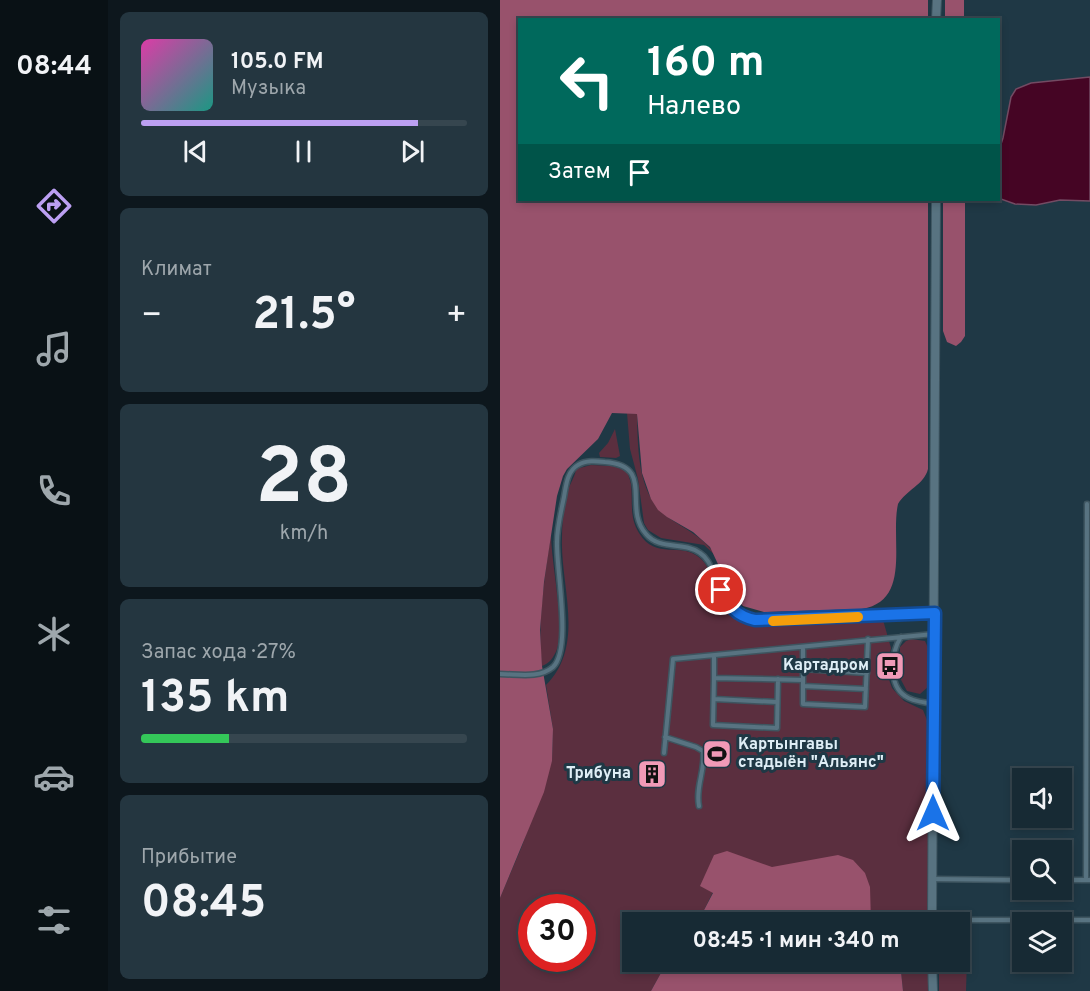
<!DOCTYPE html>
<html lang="ru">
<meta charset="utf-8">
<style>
:root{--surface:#172a34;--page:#243640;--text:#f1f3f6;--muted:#9ea7ac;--line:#36464f;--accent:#bca0f2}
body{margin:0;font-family:Overpass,sans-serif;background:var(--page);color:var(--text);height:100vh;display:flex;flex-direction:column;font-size:22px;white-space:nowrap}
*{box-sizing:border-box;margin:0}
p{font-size:20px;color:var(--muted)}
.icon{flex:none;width:33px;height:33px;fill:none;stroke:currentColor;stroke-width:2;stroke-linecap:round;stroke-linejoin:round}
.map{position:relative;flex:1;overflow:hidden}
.side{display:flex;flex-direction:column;gap:12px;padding:12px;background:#0d171d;width:392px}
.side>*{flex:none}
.banner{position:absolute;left:18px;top:18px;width:482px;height:183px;border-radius:0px;box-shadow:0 3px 9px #0003,0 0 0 2px var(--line);background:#00695c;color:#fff;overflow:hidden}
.controls{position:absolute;left:512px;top:768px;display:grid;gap:12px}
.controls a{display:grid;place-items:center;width:60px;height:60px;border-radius:0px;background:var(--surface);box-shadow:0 3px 9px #0003,0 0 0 2px var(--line);font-size:30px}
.speed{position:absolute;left:18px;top:894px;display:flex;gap:12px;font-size:30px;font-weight:700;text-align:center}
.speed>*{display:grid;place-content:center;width:78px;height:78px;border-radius:50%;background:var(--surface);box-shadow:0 3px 9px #0003,0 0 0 2px var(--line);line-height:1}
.speed .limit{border:9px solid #d22;background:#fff;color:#111}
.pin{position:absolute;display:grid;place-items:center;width:51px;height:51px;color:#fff;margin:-26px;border:3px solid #fff;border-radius:50%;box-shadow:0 2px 6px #0007}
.me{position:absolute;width:66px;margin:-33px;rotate:0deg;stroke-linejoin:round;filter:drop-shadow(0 0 4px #0008)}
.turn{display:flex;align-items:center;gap:21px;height:126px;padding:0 30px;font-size:27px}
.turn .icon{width:78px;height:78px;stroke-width:2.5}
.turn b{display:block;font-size:42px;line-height:51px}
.then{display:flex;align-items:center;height:57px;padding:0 30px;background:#0003;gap:12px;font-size:22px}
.big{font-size:45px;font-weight:700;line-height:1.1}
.side .tile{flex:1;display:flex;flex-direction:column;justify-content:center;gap:9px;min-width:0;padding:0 21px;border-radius:9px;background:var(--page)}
.side .dial{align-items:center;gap:0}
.dial b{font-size:78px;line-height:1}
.song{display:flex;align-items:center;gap:18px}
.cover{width:72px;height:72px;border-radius:9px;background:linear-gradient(135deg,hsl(320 70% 55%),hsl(170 70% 35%))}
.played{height:6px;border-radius:3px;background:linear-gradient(90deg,var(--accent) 85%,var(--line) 85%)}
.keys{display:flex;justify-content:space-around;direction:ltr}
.heat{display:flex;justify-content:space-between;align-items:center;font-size:33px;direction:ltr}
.charge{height:9px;border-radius:4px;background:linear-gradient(90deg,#34c759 27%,var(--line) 0)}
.trip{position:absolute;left:122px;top:912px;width:348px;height:60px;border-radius:0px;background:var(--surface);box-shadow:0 3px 9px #0003,0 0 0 2px var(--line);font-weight:700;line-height:60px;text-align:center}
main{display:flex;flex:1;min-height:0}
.menu{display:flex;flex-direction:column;width:108px;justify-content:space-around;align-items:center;background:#091115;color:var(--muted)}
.menu .icon{width:42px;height:42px}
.menu .on{color:var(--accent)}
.menu b{font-size:27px;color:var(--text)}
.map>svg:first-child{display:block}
.green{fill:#5b2f3f;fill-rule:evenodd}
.forest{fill:#98526c}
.water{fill:#450524;stroke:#734b63;stroke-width:1.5}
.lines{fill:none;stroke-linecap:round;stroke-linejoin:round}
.lane-casing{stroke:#3e5560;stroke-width:7}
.street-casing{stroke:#3e5560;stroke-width:10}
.lane{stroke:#587381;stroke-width:4}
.street{stroke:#587381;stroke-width:8}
.route-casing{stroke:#114b97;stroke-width:15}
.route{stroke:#1a73e8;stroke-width:10}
.slow{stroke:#f59e0b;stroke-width:10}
.labels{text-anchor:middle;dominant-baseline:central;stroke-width:6;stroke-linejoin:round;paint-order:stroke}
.poi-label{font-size:16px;font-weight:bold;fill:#dfeef6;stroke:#1f3845;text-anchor:end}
</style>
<main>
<nav class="menu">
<b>08:44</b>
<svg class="icon on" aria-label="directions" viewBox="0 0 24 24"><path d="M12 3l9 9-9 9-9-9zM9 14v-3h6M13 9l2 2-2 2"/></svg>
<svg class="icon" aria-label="music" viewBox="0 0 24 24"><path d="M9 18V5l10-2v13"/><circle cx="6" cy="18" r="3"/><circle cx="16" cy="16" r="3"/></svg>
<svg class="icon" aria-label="phone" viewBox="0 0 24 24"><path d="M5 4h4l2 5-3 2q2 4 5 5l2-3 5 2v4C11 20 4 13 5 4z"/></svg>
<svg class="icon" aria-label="climate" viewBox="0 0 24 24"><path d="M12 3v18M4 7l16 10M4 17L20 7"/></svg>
<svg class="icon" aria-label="car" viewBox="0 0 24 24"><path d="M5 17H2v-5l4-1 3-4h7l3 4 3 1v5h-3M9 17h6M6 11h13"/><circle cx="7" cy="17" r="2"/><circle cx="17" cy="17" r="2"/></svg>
<svg class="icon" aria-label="filters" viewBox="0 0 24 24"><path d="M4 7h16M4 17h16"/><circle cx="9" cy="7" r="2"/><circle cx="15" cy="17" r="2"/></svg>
</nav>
<section class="side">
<div class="tile">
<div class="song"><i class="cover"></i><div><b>105.0 FM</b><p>Музыка</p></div></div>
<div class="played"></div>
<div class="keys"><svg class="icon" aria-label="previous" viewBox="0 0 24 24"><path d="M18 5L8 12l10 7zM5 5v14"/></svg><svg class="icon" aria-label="pause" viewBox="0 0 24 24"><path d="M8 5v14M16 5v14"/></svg><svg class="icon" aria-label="next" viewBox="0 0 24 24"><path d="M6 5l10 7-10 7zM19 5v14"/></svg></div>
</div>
<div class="tile"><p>Климат</p>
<div class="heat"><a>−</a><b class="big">21.5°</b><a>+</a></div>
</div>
<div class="tile dial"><b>28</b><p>km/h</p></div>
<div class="tile"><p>Запас хода · 27%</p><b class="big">135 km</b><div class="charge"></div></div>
<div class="tile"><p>Прибытие</p><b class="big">08:45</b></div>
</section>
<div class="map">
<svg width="591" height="991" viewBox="0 0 591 991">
<rect width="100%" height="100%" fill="#1f3845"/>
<!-- green -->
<path class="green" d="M127 413 137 414C138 449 137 496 169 518 186 530 204 537 216 556L204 545 161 538 148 530 144 523 138 479 130 449Z
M115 429 120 456 116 458 100 457 99 453 108 443Z
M91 465 112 466 128 471C128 476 130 479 131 484 133 502 129 517 139 533 156 561 181 541 200 558 224 580 211 620 255 624L383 620 391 648 386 671 392 688 404 701 423 710 429 725 428 922H371V920L213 892 203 912 194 922H132V962H167L151 991H0V898L22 846 52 760 53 729 46 685C86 645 60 586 62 537 62 522 64 506 68 491 70 483 75 477 76 469ZM32 908H82V958H32Z
M51 533C51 564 65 622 57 649 54 657 50 663 42 666 37 621 45 577 51 533Z
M411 639 425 641 430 652 429 686 420 694 407 691 400 678V647L406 641Z
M459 925H468L466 991H439V962H459Z
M400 962H428V991H403Z"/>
<!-- forest -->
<path class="forest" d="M0 0H428V20H20V200H428V469C424 485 406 490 398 504 390 540 412 601 362 609L264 612 243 606 230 590 210 547 193 532 167 517 158 510 151 499 142 473 137 414 112 413 98 439 67 469 63 476 57 496 44 582 40 630 42 666 53 729 52 761 44 792 0 898Z
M445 0H464V19H445Z
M443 200H465V336L461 342 456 346 447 342 443 331Z
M227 851 272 867 338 855 353 860 365 873 370 887 371 922H194L203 912 213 893 200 886 214 855Z
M167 962H400L403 991H151Z"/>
<!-- water -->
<path class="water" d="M590 77V201L560 200 536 205 515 204 498 198V153L503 138 511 97 516 89 531 83Z"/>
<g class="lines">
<!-- lane casing -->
<g class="lane-casing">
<path id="lane" d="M401 637C391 652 388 685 405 696 413 702 424 702 434 704
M303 647V704L365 707 368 639
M214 656V678L303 680
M303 669 367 673
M0 674C17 674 39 679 53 667 72 649 56 569 57 542 57 527 61 512 64 497 66 486 67 471 78 465 86 460 96 461 105 462 156 466 122 507 146 534 160 551 184 541 200 553 208 558 211 567 215 576 227 606 233 620 268 621L434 613
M214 678 213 725 277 728 278 679
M303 686 366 689
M214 699 277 702
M165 737 196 747 203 751C206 769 195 787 199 806
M164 753 173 659 434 634
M433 879 522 880
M561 880H591
M586 880 587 504
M432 920H591"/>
</g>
<!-- street casing -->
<g class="street-casing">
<path id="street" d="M436 20 437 0
M432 922 436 200
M432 962 433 991"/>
</g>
<!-- lane -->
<use href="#lane" class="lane"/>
<!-- street -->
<use href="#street" class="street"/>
</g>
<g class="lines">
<!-- route casing -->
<g class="route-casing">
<path id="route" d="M221 590C229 606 236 616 255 620L435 613 433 813"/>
</g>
<!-- route -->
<use href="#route" class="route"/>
<!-- slow -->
<path class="slow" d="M273 621 358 617"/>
</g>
<!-- icons -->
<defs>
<g id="bus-square" transform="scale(1.5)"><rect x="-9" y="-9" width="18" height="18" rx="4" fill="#f09ab7" stroke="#1f3845"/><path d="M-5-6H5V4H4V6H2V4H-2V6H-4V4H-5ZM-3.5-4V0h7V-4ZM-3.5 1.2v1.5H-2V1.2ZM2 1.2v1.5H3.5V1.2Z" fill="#111"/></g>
<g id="stadium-square" transform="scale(1.5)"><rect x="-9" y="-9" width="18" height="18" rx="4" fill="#f09ab7" stroke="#1f3845"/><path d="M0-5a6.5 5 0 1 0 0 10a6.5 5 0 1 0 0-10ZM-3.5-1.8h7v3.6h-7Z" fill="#111"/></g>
<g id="building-square" transform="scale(1.5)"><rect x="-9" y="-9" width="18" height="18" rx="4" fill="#f09ab7" stroke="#1f3845"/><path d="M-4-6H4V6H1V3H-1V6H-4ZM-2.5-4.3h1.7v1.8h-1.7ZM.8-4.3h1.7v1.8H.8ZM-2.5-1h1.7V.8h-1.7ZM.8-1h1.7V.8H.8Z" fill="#111"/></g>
</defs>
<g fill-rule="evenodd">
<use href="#bus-square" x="390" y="666"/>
<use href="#stadium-square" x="217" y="754"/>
<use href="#building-square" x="152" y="774"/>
</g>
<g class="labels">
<!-- poi labels -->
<g class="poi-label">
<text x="369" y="666">Картадром</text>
<text x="238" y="745" text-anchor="start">Картынгавы<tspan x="238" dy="18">стадыён "Альянс"</tspan></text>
<text x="131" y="774">Трибуна</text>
</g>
</g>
</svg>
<div class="controls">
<a><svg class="icon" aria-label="sound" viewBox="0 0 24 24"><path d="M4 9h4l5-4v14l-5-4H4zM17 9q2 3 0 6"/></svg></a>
<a><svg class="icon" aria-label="search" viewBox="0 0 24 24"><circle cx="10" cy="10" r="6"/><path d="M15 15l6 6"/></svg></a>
<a><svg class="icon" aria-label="layers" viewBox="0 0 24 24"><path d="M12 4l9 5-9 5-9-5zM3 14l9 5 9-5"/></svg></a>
</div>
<div class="speed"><div class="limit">30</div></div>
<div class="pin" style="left:221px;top:590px;background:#d93025"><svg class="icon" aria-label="arrive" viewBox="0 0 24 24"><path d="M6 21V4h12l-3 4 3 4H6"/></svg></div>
<svg class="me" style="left:433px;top:813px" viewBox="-20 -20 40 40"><path d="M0-17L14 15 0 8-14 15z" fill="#1a73e8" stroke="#fff" stroke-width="4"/></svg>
<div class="trip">08:45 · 1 мин · 340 m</div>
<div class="banner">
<div class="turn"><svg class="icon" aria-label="left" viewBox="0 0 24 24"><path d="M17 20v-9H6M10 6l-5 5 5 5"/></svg><div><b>160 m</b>Налево</div></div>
<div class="then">Затем<svg class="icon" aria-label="arrive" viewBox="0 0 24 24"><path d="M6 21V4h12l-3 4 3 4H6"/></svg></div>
</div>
</div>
</main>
